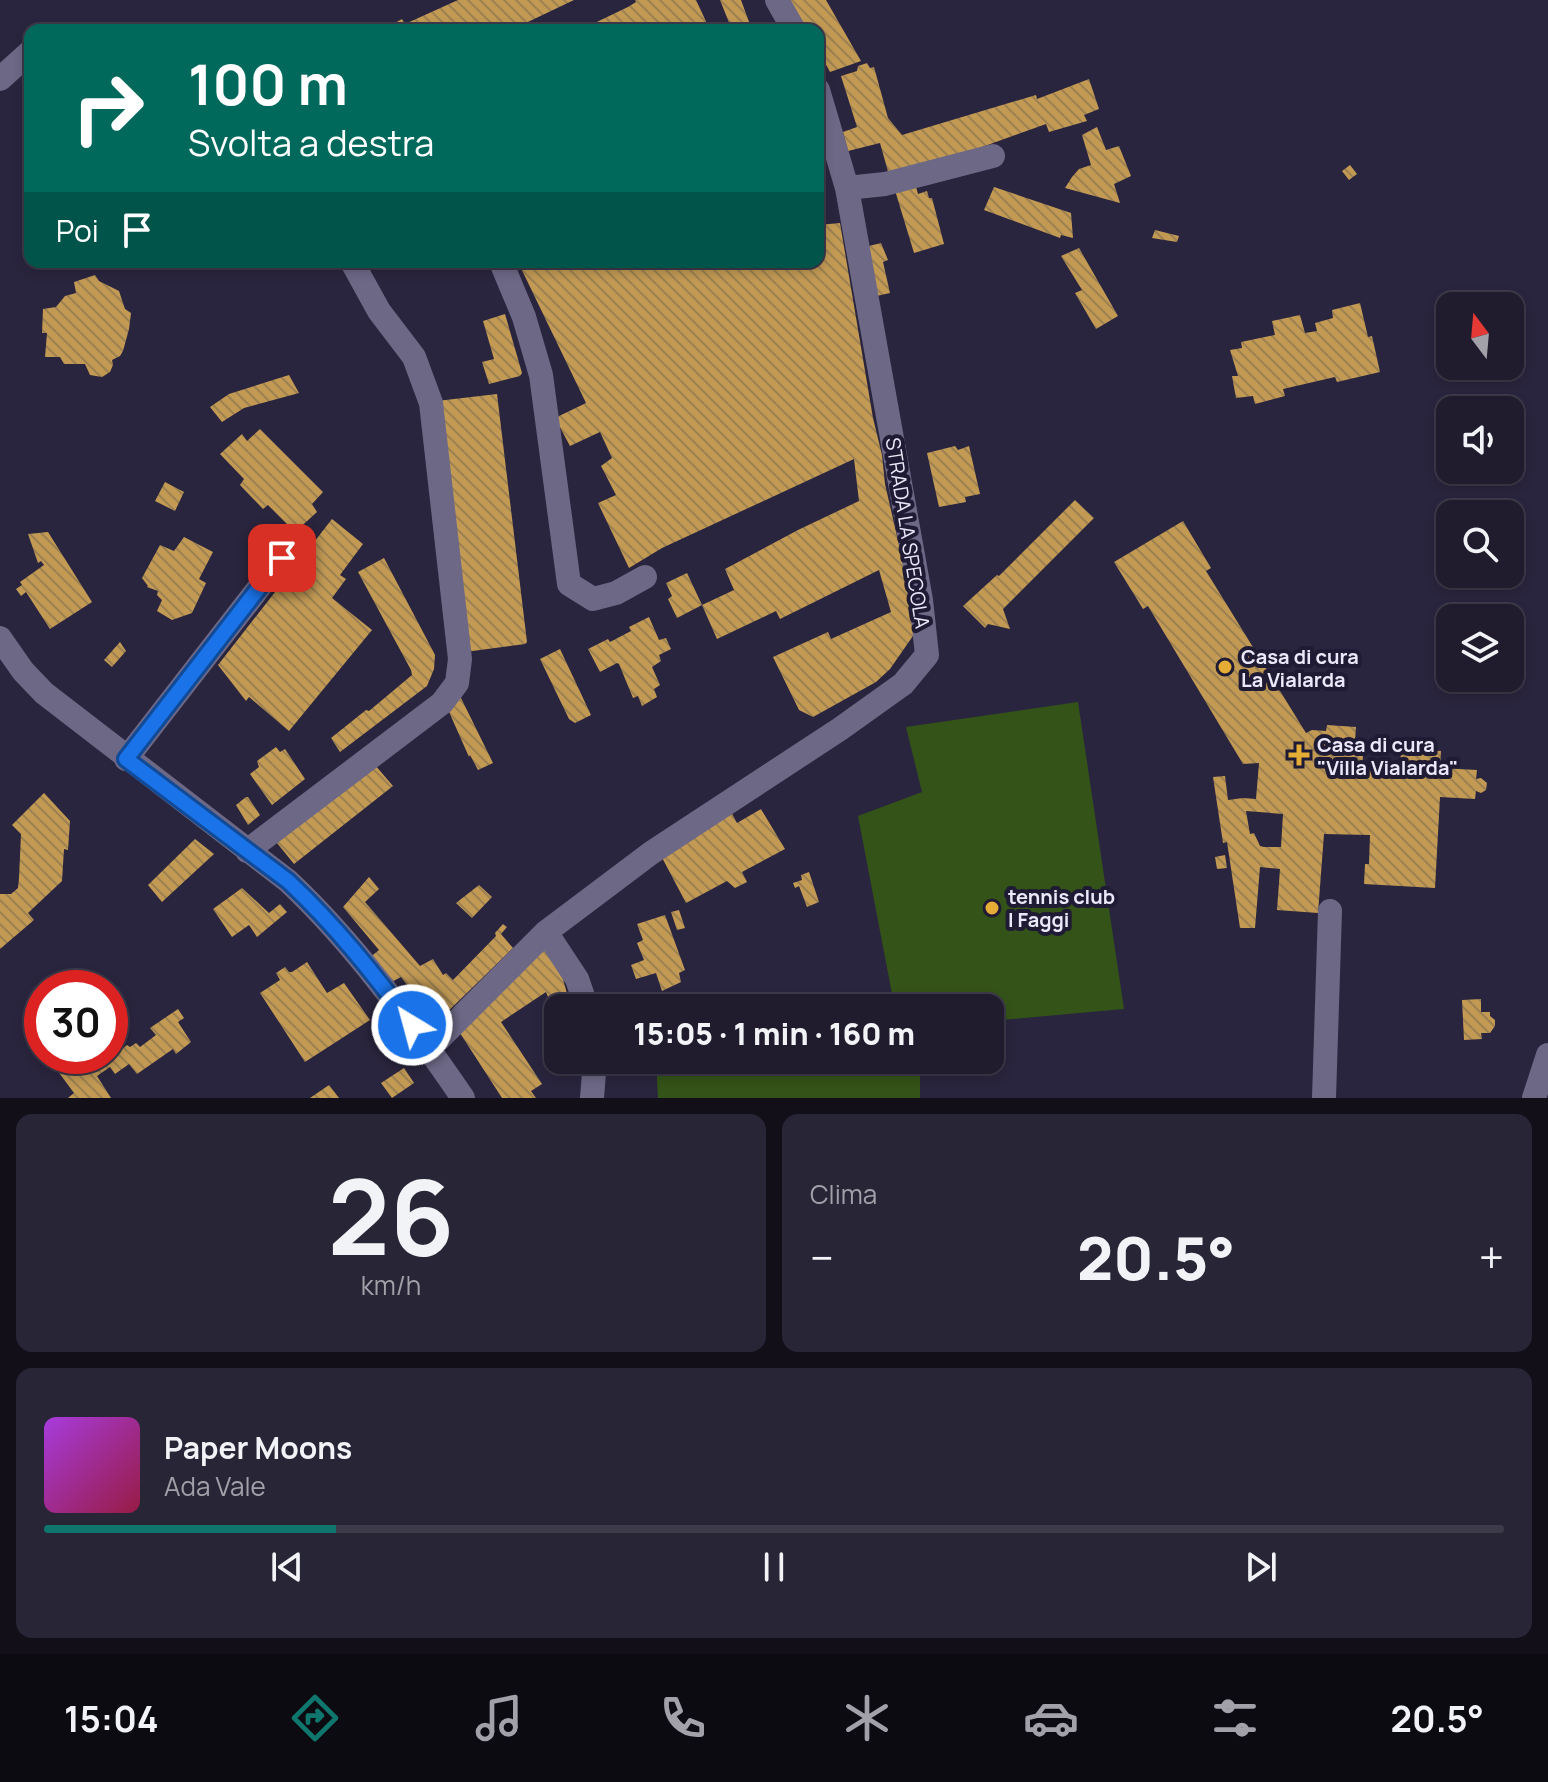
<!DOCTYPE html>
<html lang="it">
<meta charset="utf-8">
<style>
:root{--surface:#201c2e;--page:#282536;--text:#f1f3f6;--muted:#a2a1aa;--line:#3d3a4a;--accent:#0f766e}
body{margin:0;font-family:Manrope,sans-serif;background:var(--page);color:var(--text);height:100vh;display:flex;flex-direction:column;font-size:30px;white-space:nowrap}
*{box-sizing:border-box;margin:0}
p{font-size:26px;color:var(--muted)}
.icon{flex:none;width:44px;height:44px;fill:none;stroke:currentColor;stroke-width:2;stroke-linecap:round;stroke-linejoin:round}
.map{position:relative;height:1098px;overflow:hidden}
.side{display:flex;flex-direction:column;gap:16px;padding:16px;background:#120f19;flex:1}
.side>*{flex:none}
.hud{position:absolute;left:24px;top:24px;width:800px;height:244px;border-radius:16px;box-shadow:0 4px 12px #0003,0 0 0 2px var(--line);background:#00695c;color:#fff;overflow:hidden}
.needle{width:52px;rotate:344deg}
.fabs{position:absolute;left:1436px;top:292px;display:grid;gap:16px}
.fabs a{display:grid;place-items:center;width:88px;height:88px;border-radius:16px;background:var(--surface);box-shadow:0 4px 12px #0003,0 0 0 2px var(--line);font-size:40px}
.speed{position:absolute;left:24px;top:970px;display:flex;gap:16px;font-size:40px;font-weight:700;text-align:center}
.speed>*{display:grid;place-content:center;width:104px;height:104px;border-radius:50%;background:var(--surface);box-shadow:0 4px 12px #0003,0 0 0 2px var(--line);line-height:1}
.speed .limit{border:12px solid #d22;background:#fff;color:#111}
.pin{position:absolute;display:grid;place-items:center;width:68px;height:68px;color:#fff;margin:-34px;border-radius:16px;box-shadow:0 4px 12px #0006}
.me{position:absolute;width:88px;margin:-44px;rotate:323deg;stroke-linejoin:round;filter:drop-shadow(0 0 6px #0008)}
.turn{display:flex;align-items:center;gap:28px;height:168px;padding:0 32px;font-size:36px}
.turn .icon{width:104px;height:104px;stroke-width:2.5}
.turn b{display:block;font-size:56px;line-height:68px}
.then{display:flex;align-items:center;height:76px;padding:0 32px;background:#0003;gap:16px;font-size:30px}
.big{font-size:60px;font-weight:800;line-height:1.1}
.side .tile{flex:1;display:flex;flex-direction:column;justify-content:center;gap:12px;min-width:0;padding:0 28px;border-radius:16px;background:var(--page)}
.side .dial{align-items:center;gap:0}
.dial b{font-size:104px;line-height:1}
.song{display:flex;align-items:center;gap:24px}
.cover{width:96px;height:96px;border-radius:12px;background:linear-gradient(135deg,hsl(280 70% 55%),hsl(340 70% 35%))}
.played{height:8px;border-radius:4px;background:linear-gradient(90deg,var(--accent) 20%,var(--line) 20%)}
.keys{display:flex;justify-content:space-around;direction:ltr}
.heat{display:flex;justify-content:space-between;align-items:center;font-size:44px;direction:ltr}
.side .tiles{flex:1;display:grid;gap:16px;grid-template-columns:1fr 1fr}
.tile:last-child{grid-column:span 2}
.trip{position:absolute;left:544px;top:994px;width:460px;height:80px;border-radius:16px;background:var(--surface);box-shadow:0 4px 12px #0003,0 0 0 2px var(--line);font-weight:800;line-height:80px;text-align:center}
.tabs{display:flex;height:128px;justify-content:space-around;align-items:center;background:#0d0b12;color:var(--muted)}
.tabs .icon{width:56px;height:56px}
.tabs .current{color:var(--accent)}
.tabs b{font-size:36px;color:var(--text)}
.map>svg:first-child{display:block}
.garden{fill:#345318}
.building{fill:url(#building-back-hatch);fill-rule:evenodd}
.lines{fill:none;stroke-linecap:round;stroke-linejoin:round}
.minor{stroke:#6d6886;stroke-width:24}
.route-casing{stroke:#114b97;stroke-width:20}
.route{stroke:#1a73e8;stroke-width:14}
.poi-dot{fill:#e5ad35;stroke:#201b34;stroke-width:3}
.labels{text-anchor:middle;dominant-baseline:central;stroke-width:8;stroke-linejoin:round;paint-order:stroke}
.street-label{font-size:20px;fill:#eae8f9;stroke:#201b34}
.poi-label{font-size:20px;font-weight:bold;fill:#eae8f9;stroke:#201b34;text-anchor:start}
</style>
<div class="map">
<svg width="1548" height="1098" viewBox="0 0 1548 1098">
<defs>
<pattern id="building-back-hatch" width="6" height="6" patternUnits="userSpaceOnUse" patternTransform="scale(2)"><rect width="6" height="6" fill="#c29a54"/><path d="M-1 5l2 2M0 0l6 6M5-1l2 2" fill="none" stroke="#9d8151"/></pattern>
</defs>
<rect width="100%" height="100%" fill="#2a253e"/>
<!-- garden -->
<path class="garden" d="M1078 702 1124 1009 990 1021V1008H926L893 999 858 816 922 792 906 727Z
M656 1060H920V1098H658Z"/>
<!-- building -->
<path class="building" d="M458 0H574L511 30H382L402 19 405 24Z
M635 0H696L710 30H580L628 7 636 2Z
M720 0H741L752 30H732Z
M790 0H826L861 61 830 72 818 50V30H807Z
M867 63 870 68 874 67 888 118 902 135 1036 95 1037 99 1089 79 1099 109 1084 115 1087 121 1049 132 1046 124 946 160 889 175 880 143 848 151 843 132 857 127 841 76 857 71 858 66Z
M1097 127 1106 150 1119 146 1131 176 1114 184 1120 203 1065 188 1072 177 1079 169 1091 165 1082 135Z
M1350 165 1357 174 1349 180 1342 171Z
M914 180 918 194 927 191 929 198H932L944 244 914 253 894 187Z
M994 187 1071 213 1073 238 1061 235 1060 238 984 210Z
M840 223 873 418 882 455 885 484 899 545 905 559 915 633 890 669 876 682 813 717 799 710 773 657 828 632 831 639 891 612 879 570 780 619 776 611 717 639 702 605 734 590 725 569 798 530 859 501 854 459 662 548 629 568 598 503 616 495 601 466 612 458 600 432 570 446 555 418 586 403 518 262H733L734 267 757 262H818V225Z
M1155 230 1179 236 1177 242 1152 238Z
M881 243 888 260 883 262 890 293 872 297 865 247Z
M1079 248 1118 316 1096 329 1075 293 1082 290 1061 256Z
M95 275 99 281 119 291 125 309 131 313 129 329 123 351 120 356 112 360 113 365 110 372 102 377 90 375 85 364H64L60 357H45L47 333H42L43 309 56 307 65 296 76 293 74 282Z
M1360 303 1368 337 1372 336 1380 372 1337 382 1335 377 1283 389 1285 396 1255 404 1253 396 1236 398 1232 376H1238L1230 350 1242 348 1241 342 1275 335 1272 321 1300 315 1305 333 1317 331 1315 323 1333 318 1332 310Z
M505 314 522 373 520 376 489 384 482 362 494 359 483 321Z
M289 375 299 393 244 408 222 422 210 407 229 394Z
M497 394 527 642 525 644 465 652 437 401Z
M260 429 323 492 312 504 317 512 295 532 268 505 263 509 240 485 244 479 220 454 242 434 247 441Z
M955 446 958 450 969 446 980 494 965 497 966 502 939 507 927 453Z
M165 482 184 492 175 511 155 501Z
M1075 500 1094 518 1003 609 1010 629 988 624 985 628 963 606 997 575 999 576Z
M332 519 363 544 340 575 346 579 332 598 372 630 289 731 249 697 246 701 218 665Z
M1183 521 1211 568 1206 571 1306 733 1312 730 1326 731 1327 725 1356 727 1354 754 1363 755 1362 768 1400 771 1401 749 1441 751 1440 768 1477 770 1476 779 1481 778 1487 783 1486 790 1481 793 1476 791 1475 799 1440 797 1435 888 1364 884 1365 864H1369L1370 835 1324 834 1318 913 1277 910 1280 869 1260 867 1255 928H1240L1227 842 1223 843 1213 777 1225 776 1228 800 1243 798 1256 799 1259 763 1243 764 1148 606 1143 609 1114 562ZM1246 811 1283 814 1281 847H1264L1260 846 1254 833 1250 834Z
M48 532 92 602 50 629 26 592 21 596 16 589 22 585 20 582 44 565 41 561 38 563 28 534Z
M184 537 213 552 199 579 206 583 192 613 172 620 157 611 162 600 157 595 158 591 147 587 148 586 142 578 160 545 174 551Z
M384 558 433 651 435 655 434 669 427 686 340 752 331 738 366 710 369 711 412 675 411 670 358 572Z
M687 573 702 605 677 618 668 599 672 596 666 583Z
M649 617 659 640 666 638 671 649 659 655 661 661 652 667 660 685 654 689 657 697 642 706 638 696 633 698 619 664 617 663 600 672 588 649 608 639 610 642 631 631 629 627Z
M120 642 126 651 112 667 104 660Z
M560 649 591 715 575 723 569 719 540 659Z
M460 696 493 763 478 770 470 755 469 757 446 705Z
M276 747 280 752 285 749 305 779 272 805 250 774 259 767 257 761Z
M375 765 393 786 294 864 277 843Z
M44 793 70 821 68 850 64 849 62 881 28 913 34 920 0 949V894H11L18 888 19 878 21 834 12 825Z
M246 797H248L260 815 248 825 236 805Z
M729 808 737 823 761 809 785 849 742 872 747 882 735 888 727 881 686 903 658 850Z
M195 839 214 854 162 902 148 885Z
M1225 855 1227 868 1217 869 1215 857Z
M809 872 819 902 807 907 799 886 795 888 793 883 802 880 801 875Z
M369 877 379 889 365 902 420 966 433 959 443 975 446 973 453 980 496 936 495 933 503 924 507 927 501 934 513 948 436 1023 401 977 386 985 368 959 379 950 343 907Z
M479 885 492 897 472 918 456 903Z
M242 888 269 913 280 904 287 912 257 937 249 925 232 937 213 909Z
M679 910 685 928 677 930 671 912Z
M665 915 685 970 679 973 681 982 662 991 656 973 636 979 631 965 644 960 637 943 643 940 637 924Z
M544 948 563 979 571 1008H558V1021L546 992 501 1022 542 1084 531 1091 536 1098H502L458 1030Z
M307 962 327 993 344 983 370 1020 305 1062 260 993 280 980 276 973 285 967 289 972H292Z
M1481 999V1012H1490V1016L1495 1020V1026L1490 1033H1481L1482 1039 1464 1040 1462 1000Z
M178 1009 184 1018 178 1022 191 1042 176 1054 173 1049 137 1074 129 1064 115 1074 110 1067 97 1076 111 1098H68L74 1093 57 1070 71 1060 76 1064 87 1056H110V1036L115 1035 118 1040 115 1042 121 1050 127 1045 130 1047 136 1043 140 1047 156 1035 150 1028Z
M404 1068 414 1083 392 1098 381 1083Z
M329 1085 339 1098H310Z"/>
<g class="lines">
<!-- minor -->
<path class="minor" d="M777 0 794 30
M0 79 30 52
M847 188 885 184 993 156
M501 262 524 317 541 375 569 584 593 599 616 593 645 577
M0 638 23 671 44 693 288 881C356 945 410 1021 463 1098
M126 759 282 558
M247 851 442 703 457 683 460 659 431 403 414 357 379 311 352 262
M546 932 577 979 587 1008
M429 1049 546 932 651 853 840 729 903 684 927 655 921 600 847 188 818 90
M592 1098 595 1060
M1324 1098 1330 911
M1534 1098 1548 1055"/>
</g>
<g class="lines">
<!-- route casing -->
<g class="route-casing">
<path id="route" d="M282 558 126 759 288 881C335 925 374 974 412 1025"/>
</g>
<!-- route -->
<use href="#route" class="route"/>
</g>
<!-- markers -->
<g class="poi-dot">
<circle cx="1225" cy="667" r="8"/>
<path d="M1295 743h8v8h8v8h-8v8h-8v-8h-8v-8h8z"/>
<circle cx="992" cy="908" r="8"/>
</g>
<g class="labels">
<!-- street labels -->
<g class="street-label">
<text transform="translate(908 533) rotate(81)">STRADA LA SPECOLA</text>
</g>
<!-- poi labels -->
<g class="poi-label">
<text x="1241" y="656">Casa di cura<tspan x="1241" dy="23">La Vialarda</tspan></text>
<text x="1317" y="744">Casa di cura<tspan x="1317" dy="23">"Villa Vialarda"</tspan></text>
<text x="1008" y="896">tennis club<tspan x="1008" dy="23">I Faggi</tspan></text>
</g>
</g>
</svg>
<div class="fabs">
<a><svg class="needle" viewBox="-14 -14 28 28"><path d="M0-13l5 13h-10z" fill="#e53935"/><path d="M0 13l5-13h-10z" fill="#a2a1aa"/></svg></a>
<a><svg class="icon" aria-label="sound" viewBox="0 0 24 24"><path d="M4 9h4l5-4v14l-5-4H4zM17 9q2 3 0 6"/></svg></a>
<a><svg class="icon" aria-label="search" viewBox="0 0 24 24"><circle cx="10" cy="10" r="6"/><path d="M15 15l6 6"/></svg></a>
<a><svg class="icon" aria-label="layers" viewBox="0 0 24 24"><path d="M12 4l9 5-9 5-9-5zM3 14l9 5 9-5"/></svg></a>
</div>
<div class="speed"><div class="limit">30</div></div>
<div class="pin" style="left:282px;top:558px;background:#d93025"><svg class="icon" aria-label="arrive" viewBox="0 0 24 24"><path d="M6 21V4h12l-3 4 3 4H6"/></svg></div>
<svg class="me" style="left:412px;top:1025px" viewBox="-20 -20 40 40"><circle r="17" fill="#1a73e8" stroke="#fff" stroke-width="3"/><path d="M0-11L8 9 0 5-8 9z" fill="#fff"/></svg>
<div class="trip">15:05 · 1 min · 160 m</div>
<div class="hud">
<div class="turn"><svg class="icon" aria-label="right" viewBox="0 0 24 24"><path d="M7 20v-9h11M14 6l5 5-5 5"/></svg><div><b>100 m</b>Svolta a destra</div></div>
<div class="then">Poi<svg class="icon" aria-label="arrive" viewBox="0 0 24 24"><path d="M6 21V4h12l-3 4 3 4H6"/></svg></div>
</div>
</div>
<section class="side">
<div class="tiles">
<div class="tile dial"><b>26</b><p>km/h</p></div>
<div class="tile"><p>Clima</p>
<div class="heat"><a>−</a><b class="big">20.5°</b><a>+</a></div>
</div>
<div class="tile">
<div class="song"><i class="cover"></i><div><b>Paper Moons</b><p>Ada Vale</p></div></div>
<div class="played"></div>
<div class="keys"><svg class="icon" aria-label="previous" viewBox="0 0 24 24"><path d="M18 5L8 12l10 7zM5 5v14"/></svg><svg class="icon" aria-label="pause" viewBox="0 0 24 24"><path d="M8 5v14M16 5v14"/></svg><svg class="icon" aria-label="next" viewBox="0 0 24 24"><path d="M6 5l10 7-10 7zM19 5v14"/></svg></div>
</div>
</div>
</section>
<nav class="tabs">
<b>15:04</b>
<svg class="icon current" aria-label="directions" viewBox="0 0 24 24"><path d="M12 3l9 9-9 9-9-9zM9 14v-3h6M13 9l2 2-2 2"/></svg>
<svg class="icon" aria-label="music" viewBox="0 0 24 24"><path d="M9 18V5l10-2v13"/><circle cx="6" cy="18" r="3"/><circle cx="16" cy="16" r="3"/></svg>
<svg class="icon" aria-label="phone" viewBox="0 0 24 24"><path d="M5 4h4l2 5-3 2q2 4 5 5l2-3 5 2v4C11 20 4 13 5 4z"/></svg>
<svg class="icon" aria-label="climate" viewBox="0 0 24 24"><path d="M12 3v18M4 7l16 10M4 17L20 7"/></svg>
<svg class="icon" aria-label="car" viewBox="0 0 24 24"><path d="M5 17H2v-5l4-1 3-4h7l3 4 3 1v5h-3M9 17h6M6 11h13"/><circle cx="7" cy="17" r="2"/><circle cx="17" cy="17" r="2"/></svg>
<svg class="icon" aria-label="filters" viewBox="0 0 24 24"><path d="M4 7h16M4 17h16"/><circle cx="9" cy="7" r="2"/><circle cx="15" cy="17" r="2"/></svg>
<b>20.5°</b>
</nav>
